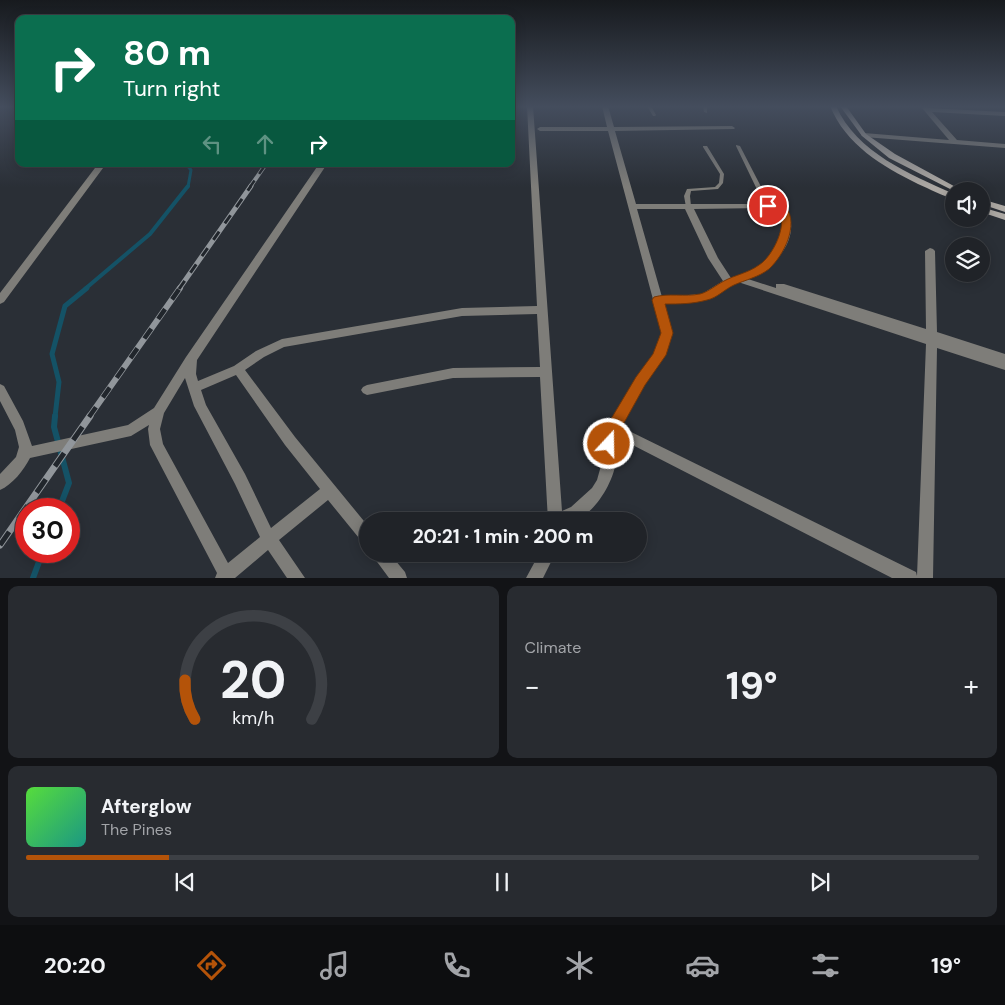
<!DOCTYPE html>
<meta charset="utf-8">
<style>
:root{--surface:#202328;--page:#282b30;--text:#f1f3f6;--muted:#a2a4a8;--line:#3d4045;--accent:#b45309}
body{margin:0;font-family:"DM Sans",sans-serif;background:var(--page);color:var(--text);height:100vh;display:flex;flex-direction:column;font-size:19px;white-space:nowrap}
*{box-sizing:border-box;margin:0}
p{font-size:16px;color:var(--muted)}
.icon{flex:none;width:28px;height:28px;fill:none;stroke:currentColor;stroke-width:2;stroke-linecap:round;stroke-linejoin:round}
.map{position:relative;height:578px;overflow:hidden}
.details{display:flex;flex-direction:column;gap:8px;padding:8px;background:#121316;flex:1}
.details>*{flex:none}
.hud{position:absolute;left:15px;top:15px;width:500px;height:152px;border-radius:10px;box-shadow:0 2px 12px #0003,0 0 0 1px var(--line);background:#0b6e4f;color:#fff;overflow:hidden}
.fabs{position:absolute;left:945px;top:182px;display:grid;gap:10px}
.fabs a{display:grid;place-items:center;width:45px;height:45px;border-radius:50%;background:var(--surface);box-shadow:0 2px 12px #0003,0 0 0 1px var(--line);font-size:25px}
.speed{position:absolute;left:15px;top:498px;display:flex;gap:10px;font-size:25px;font-weight:700;text-align:center}
.speed>*{display:grid;place-content:center;width:65px;height:65px;border-radius:50%;background:var(--surface);box-shadow:0 2px 12px #0003,0 0 0 1px var(--line);line-height:1}
.speed .limit{border:8px solid #d22;background:#fff;color:#111}
.pin{position:absolute;display:grid;place-items:center;width:42px;height:42px;color:#fff;margin:-21px;border:2px solid #fff;border-radius:50%;box-shadow:0 1px 5px #0007}
.me{position:absolute;width:55px;margin:-28px;rotate:21deg;stroke-linejoin:round;filter:drop-shadow(0 0 4px #0008)}
.turn{display:flex;align-items:center;gap:18px;height:105px;padding:0 25px;font-size:22px}
.turn .icon{width:65px;height:65px;stroke-width:2.5}
.turn b{display:block;font-size:35px;line-height:42px}
.lanes{display:flex;align-items:center;height:48px;padding:0 25px;background:#0003;justify-content:center;gap:25px;direction:ltr}
.lanes .off{opacity:.35}
.big{font-size:38px;font-weight:700;line-height:1.1}
.details .widget{flex:1;display:flex;flex-direction:column;justify-content:center;gap:8px;min-width:0;padding:0 18px;border-radius:10px;background:var(--page)}
.details .dial{align-items:center;gap:0}
.dial svg{height:130px;overflow:visible;fill:none;stroke:var(--line);stroke-width:7;stroke-linecap:round;text-anchor:middle}
.dial text{fill:var(--text);stroke:none}
.song{display:flex;align-items:center;gap:15px}
.cover{width:60px;height:60px;border-radius:8px;background:linear-gradient(135deg,hsl(110 70% 55%),hsl(170 70% 35%))}
.played{height:5px;border-radius:2px;background:linear-gradient(90deg,var(--accent) 15%,var(--line) 15%)}
.keys{display:flex;justify-content:space-around;direction:ltr}
.heat{display:flex;justify-content:space-between;align-items:center;font-size:28px;direction:ltr}
.details .tiles{flex:1;display:grid;gap:8px;grid-template-columns:1fr 1fr}
.widget:last-child{grid-column:span 2}
.trip{position:absolute;left:359px;top:512px;width:288px;height:50px;border-radius:25px;background:var(--surface);box-shadow:0 2px 12px #0003,0 0 0 1px var(--line);font-weight:700;line-height:50px;text-align:center}
.dock{display:flex;height:80px;justify-content:space-around;align-items:center;background:#0d0e10;color:var(--muted)}
.dock .icon{width:35px;height:35px}
.dock .active{color:var(--accent)}
.dock b{font-size:22px;color:var(--text)}
.map>svg:first-child{display:block}
.lines{fill:none;stroke-linecap:round;stroke-linejoin:round}
.stream-far3{stroke:#145266;stroke-width:3}
.stream-far2{stroke:#145266;stroke-width:4}
.stream-far1{stroke:#145266;stroke-width:5}
.stream{stroke:#145266;stroke-width:6}
.lane{fill:#7e7d79;fill-rule:evenodd}
.street{fill:#7e7d79;fill-rule:evenodd}
.secondary{fill:#aca8a3;fill-rule:evenodd}
.rail-far3-casing{stroke:#91969b;stroke-width:4}
.rail-far2-casing{stroke:#91969b;stroke-width:5}
.rail-far1-casing{stroke:#91969b;stroke-width:6}
.rail-casing{stroke:#91969b;stroke-width:7}
.rail-far3{stroke:#21262c;stroke-width:2.5;stroke-dasharray:8;stroke-linecap:butt}
.rail-far2{stroke:#21262c;stroke-width:3;stroke-dasharray:10;stroke-linecap:butt}
.rail-far1{stroke:#21262c;stroke-width:4.5;stroke-dasharray:12;stroke-linecap:butt}
.rail{stroke:#21262c;stroke-width:5;stroke-dasharray:16;stroke-linecap:butt}
.route{fill:#b45309;stroke:#753606}
</style>
<div class="map">
<svg width="1005" height="578" viewBox="0 0 1005 578">
<rect width="100%" height="100%" fill="#2a2f36"/>
<g class="lines">
<!-- stream-far3 -->
<path class="stream-far3" d="M186 164 191 170 188 187"/>
<!-- stream-far2 -->
<path class="stream-far2" d="M85 289 150 234 188 186"/>
<!-- stream-far1 -->
<path class="stream-far1" d="M55 417 59 382 52 354 65 306 87 288"/>
<!-- stream -->
<path class="stream" d="M55 416 54 427 69 483 59 509
M33 578 43 551"/>
<!-- lane -->
<path class="lane" d="M647 106H651L656 115 655 116H653Z
M703 106H707V113L704 112Z
M736 145 740 146 771 206 770 207H766L765 206 736 146Z
M703 146H707L724 174 723 183 718 189 691 191 690 196 691 206 690 207H686L684 196 687 189 715 187 719 183 720 174 703 147Z"/>
<!-- street -->
<path class="street" d="M527 106H533L562 511 571 507 592 488 597 480 602 462V444L607 429 637 378 654 354 662 333 608 131H540L537 129 540 127H607L602 106H608L614 127 732 126 735 128 734 129 615 131 636 204H768L786 207C803 237 775 269 748 279L776 288V284H784L926 329 925 251 930 248 933 249 935 251 937 332 1005 354V370L937 348 933 578H892L617 437C615 445 617 453 616 461 614 481 595 514 575 520 567 523 556 521 548 521L540 377 453 378 367 395 363 393 361 390 363 387 367 385 453 368 540 367 537 314 462 316 284 347 264 357 245 370 295 437 368 526V545L363 543 328 500 279 540 305 578H287L268 550 235 578H215L217 573 150 445 148 429 149 425 131 436 30 458C24 470 12 485 0 490V474L16 457 19 447 15 430 0 401V384L4 386 23 421 32 446 128 425 154 408 186 357 319 164H327L197 360 196 374 198 381 234 366 256 351 282 339 462 308 537 306ZM768 208 780 211C788 230 776 254 759 266 751 272 740 274 731 278L718 258 694 209ZM637 209H685L708 258 723 281 702 294 662 297ZM738 282 926 344 917 576 916 572 621 427 645 384 663 358 672 333 664 304 687 303 709 299ZM236 375 285 445 320 489 271 528 245 474 206 405 201 390ZM185 378 194 406 235 484 260 537 228 563 163 444 160 429 164 413Z
M926 106 929 108 1005 112V116L932 112 957 140 1005 144V148L864 137 861 135 864 133 949 140 922 108Z
M98 164H106L4 302 0 304V293Z
M372 554H390L405 572 407 578H389L375 559Z
M539 554H555L543 578H526Z"/>
<!-- secondary -->
<path class="secondary" d="M830 106H836C857 153 910 174 954 194V199C942 196 930 189 918 184 882 166 846 145 830 106Z
M840 106H846L866 134 895 154 963 191H954L889 158 862 136Z
M981 199 1005 206V212L981 204Z
M981 207 1005 214V220L981 212Z"/>
<!-- rail-far3 casing -->
<g class="rail-far3-casing">
<path id="rail-far3" d="M250 187 266 164"/>
</g>
<!-- rail-far2 casing -->
<g class="rail-far2-casing">
<path id="rail-far2" d="M179 289 251 186"/>
</g>
<!-- rail-far1 casing -->
<g class="rail-far1-casing">
<path id="rail-far1" d="M89 417 180 288"/>
</g>
<!-- rail casing -->
<g class="rail-casing">
<path id="rail" d="M0 545 90 416"/>
</g>
<!-- rail-far3 -->
<use href="#rail-far3" class="rail-far3"/>
<!-- rail-far2 -->
<use href="#rail-far2" class="rail-far2"/>
<!-- rail-far1 -->
<use href="#rail-far1" class="rail-far1"/>
<!-- rail -->
<use href="#rail" class="rail"/>
</g>
<!-- sky -->
<linearGradient id="sky" x2="0" y2="1"><stop stop-color="#171a1e"/><stop offset="0.57" stop-color="#444d5d"/><stop offset="1" stop-color="#444d5d" stop-opacity="0"/></linearGradient>
<rect width="1005" height="187" fill="url(#sky)"/>
<!-- route -->
<path class="route" d="M768 203 786 207C799 225 784 255 769 269 759 277 745 280 734 285 725 289 717 298 707 300 693 304 679 304 665 304L673 333 666 355 645 385 620 430 614 449 609 451 603 449 601 444 608 424 636 377 653 354 661 333 652 300 654 297C668 293 685 297 700 294 708 292 716 285 724 281 735 275 748 273 759 265 772 257 788 226 779 211L765 208 763 206Z"/>
</svg>
<div class="fabs">
<a><svg class="icon" aria-label="sound" viewBox="0 0 24 24"><path d="M4 9h4l5-4v14l-5-4H4zM17 9q2 3 0 6"/></svg></a>
<a><svg class="icon" aria-label="layers" viewBox="0 0 24 24"><path d="M12 4l9 5-9 5-9-5zM3 14l9 5 9-5"/></svg></a>
</div>
<div class="speed"><div class="limit">30</div></div>
<div class="pin" style="left:768px;top:206px;background:#d93025"><svg class="icon" aria-label="arrive" viewBox="0 0 24 24"><path d="M6 21V4h12l-3 4 3 4H6"/></svg></div>
<svg class="me" style="left:609px;top:444px" viewBox="-20 -20 40 40"><circle r="17" fill="#b45309" stroke="#fff" stroke-width="3"/><path d="M0-11L8 9 0 5-8 9z" fill="#fff"/></svg>
<div class="trip">20:21 · 1 min · 200 m</div>
<div class="hud">
<div class="turn"><svg class="icon" aria-label="right" viewBox="0 0 24 24"><path d="M7 20v-9h11M14 6l5 5-5 5"/></svg><div><b>80 m</b>Turn right</div></div>
<div class="lanes"><svg class="icon off" aria-label="left" viewBox="0 0 24 24"><path d="M17 20v-9H6M10 6l-5 5 5 5"/></svg><svg class="icon off" aria-label="ahead" viewBox="0 0 24 24"><path d="M12 20V5M6 11l6-6 6 6"/></svg><svg class="icon" aria-label="right" viewBox="0 0 24 24"><path d="M7 20v-9h11M14 6l5 5-5 5"/></svg></div>
</div>
</div>
<section class="details">
<div class="tiles">
<div class="widget dial"><svg viewBox="0 0 100 80">
<path d="M14 69A42 42 0 1 1 86 69"/>
<path d="M14 69A42 42 0 0 1 8 45" stroke="#b45309"/>
<text x="50" y="56" font-size="32" font-weight="700">20</text>
<text x="50" y="72" font-size="11">km/h</text>
</svg></div>
<div class="widget"><p>Climate</p>
<div class="heat"><a>−</a><b class="big">19°</b><a>+</a></div>
</div>
<div class="widget">
<div class="song"><i class="cover"></i><div><b>Afterglow</b><p>The Pines</p></div></div>
<div class="played"></div>
<div class="keys"><svg class="icon" aria-label="previous" viewBox="0 0 24 24"><path d="M18 5L8 12l10 7zM5 5v14"/></svg><svg class="icon" aria-label="pause" viewBox="0 0 24 24"><path d="M8 5v14M16 5v14"/></svg><svg class="icon" aria-label="next" viewBox="0 0 24 24"><path d="M6 5l10 7-10 7zM19 5v14"/></svg></div>
</div>
</div>
</section>
<nav class="dock">
<b>20:20</b>
<svg class="icon active" aria-label="directions" viewBox="0 0 24 24"><path d="M12 3l9 9-9 9-9-9zM9 14v-3h6M13 9l2 2-2 2"/></svg>
<svg class="icon" aria-label="music" viewBox="0 0 24 24"><path d="M9 18V5l10-2v13"/><circle cx="6" cy="18" r="3"/><circle cx="16" cy="16" r="3"/></svg>
<svg class="icon" aria-label="phone" viewBox="0 0 24 24"><path d="M5 4h4l2 5-3 2q2 4 5 5l2-3 5 2v4C11 20 4 13 5 4z"/></svg>
<svg class="icon" aria-label="climate" viewBox="0 0 24 24"><path d="M12 3v18M4 7l16 10M4 17L20 7"/></svg>
<svg class="icon" aria-label="car" viewBox="0 0 24 24"><path d="M5 17H2v-5l4-1 3-4h7l3 4 3 1v5h-3M9 17h6M6 11h13"/><circle cx="7" cy="17" r="2"/><circle cx="17" cy="17" r="2"/></svg>
<svg class="icon" aria-label="filters" viewBox="0 0 24 24"><path d="M4 7h16M4 17h16"/><circle cx="9" cy="7" r="2"/><circle cx="15" cy="17" r="2"/></svg>
<b>19°</b>
</nav>
